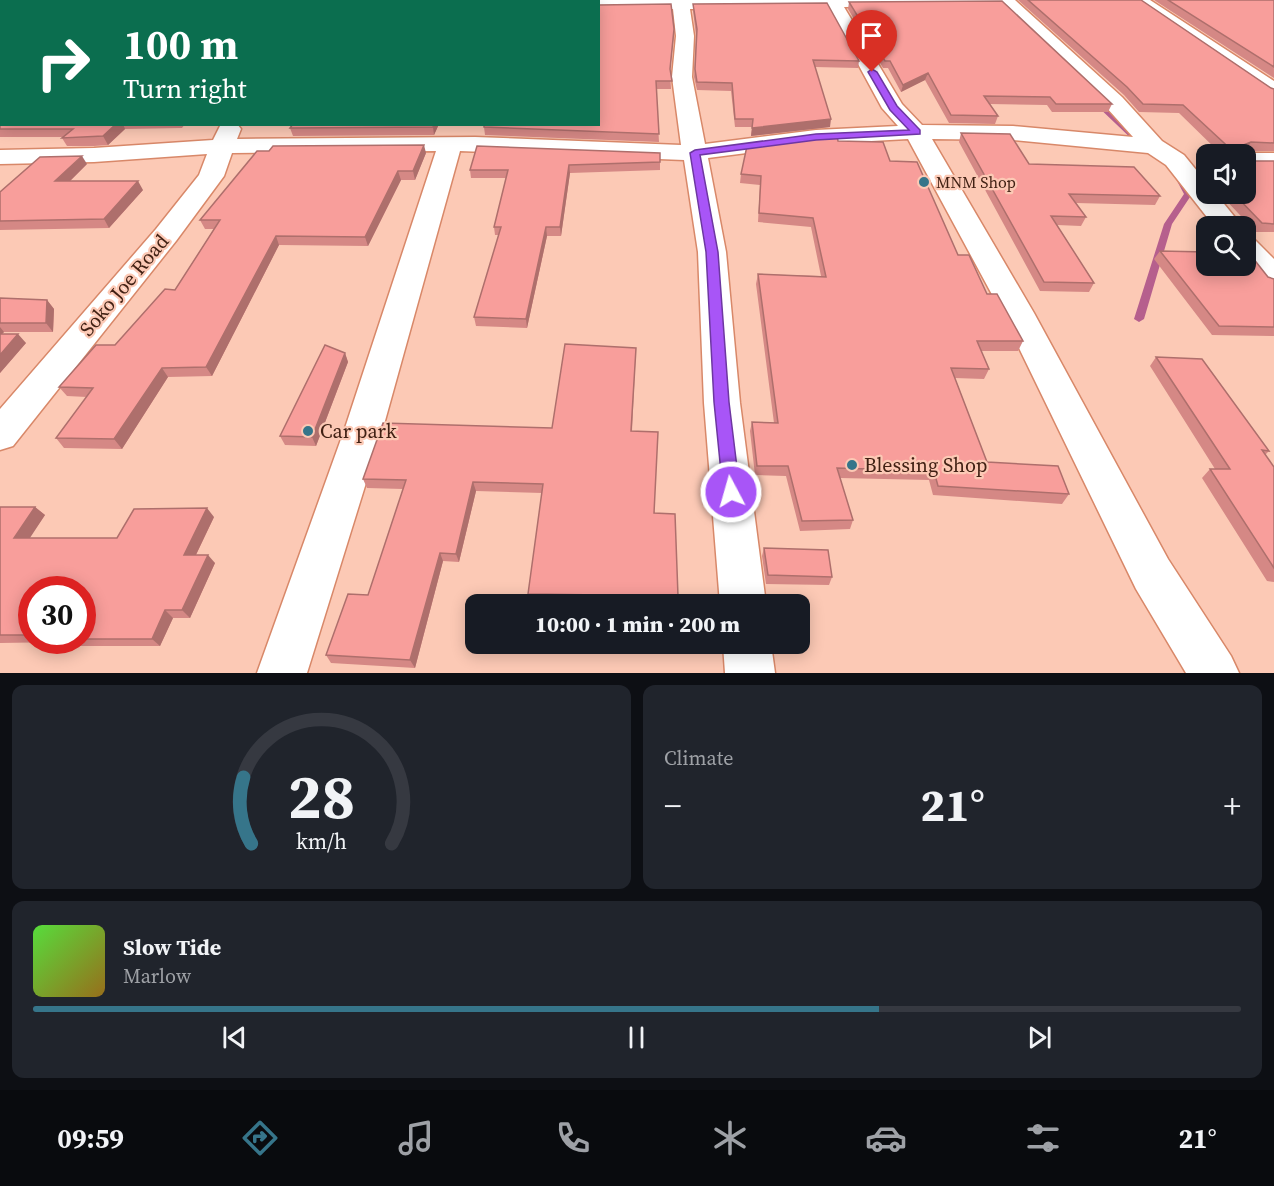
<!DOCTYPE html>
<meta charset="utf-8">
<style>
:root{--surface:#171b24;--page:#20242c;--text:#f1f3f6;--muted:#9ea1a6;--line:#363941;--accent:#36758a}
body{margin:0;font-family:"Source Serif 4",serif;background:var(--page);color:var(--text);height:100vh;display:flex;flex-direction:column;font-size:22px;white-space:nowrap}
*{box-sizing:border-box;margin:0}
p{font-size:20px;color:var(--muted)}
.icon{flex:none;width:33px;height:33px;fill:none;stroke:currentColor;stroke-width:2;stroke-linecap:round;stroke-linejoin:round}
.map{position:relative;height:673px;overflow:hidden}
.details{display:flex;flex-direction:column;gap:12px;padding:12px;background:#0d0f14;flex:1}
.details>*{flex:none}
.hud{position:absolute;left:0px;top:0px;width:600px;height:126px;box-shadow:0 3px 15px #0003;background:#0b6e4f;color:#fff;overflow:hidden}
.buttons{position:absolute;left:1196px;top:144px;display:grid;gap:12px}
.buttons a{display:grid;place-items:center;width:60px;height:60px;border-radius:12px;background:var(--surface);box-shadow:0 3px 15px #0003;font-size:30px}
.speed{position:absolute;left:18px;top:576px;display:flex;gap:12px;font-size:30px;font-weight:700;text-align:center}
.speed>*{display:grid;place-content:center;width:78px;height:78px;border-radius:50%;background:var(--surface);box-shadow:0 3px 15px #0003;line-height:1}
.speed .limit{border:9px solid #d22;background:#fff;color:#111}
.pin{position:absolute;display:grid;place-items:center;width:51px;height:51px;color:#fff;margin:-62px -26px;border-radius:50% 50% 50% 0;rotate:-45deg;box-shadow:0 0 6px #0007}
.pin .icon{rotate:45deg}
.me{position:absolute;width:66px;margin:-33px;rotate:354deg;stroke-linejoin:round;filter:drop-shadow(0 0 4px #0008)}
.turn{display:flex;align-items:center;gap:21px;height:126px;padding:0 24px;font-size:27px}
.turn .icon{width:78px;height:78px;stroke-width:2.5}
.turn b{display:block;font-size:42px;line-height:51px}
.big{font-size:45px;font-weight:800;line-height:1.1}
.details .tile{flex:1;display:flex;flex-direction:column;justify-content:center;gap:9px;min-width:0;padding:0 21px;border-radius:12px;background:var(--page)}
.details .dial{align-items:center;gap:0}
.dial svg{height:156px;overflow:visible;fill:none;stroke:var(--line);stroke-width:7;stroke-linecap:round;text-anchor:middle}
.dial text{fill:var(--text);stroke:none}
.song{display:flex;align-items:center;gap:18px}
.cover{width:72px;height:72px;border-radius:9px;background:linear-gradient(135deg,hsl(110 70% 55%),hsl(40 70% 35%))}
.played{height:6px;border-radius:3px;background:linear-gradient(90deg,var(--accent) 70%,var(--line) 70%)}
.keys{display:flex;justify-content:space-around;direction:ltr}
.heat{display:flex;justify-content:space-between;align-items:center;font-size:33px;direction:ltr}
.details .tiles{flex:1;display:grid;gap:12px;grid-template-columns:1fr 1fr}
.tile:last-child{grid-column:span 2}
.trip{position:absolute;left:465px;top:594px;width:345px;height:60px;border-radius:12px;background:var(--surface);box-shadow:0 3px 15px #0003;font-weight:800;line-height:60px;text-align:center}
.tabs{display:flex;height:96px;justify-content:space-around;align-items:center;background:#090b0e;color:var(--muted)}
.tabs .icon{width:42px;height:42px}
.tabs .selected{color:var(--accent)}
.tabs b{font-size:27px;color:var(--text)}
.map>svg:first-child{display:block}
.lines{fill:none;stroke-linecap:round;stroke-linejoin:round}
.stream{fill:#b65f8d;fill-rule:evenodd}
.minor-casing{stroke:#d88869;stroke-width:3}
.minor{fill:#fff;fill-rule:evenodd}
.wall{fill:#d58885;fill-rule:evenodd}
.shaded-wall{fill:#ae6f6c}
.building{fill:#f89e9b;stroke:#ae6f6c;stroke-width:1.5}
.route{fill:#a855f7;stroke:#6d37a1;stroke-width:1.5}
.poi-dot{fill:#36758a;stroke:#fcc9b5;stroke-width:2}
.labels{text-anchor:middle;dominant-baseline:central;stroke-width:4.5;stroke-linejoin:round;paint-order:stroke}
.far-poi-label{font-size:16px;fill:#412114;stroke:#fcc9b5;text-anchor:start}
.street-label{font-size:20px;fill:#412114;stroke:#fcc9b5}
.poi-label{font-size:20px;fill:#412114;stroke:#fcc9b5;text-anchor:start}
</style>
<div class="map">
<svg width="1274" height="673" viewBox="0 0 1274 673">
<rect width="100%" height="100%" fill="#fcc9b5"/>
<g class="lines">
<!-- stream -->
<path class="stream" d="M1096 100 1143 140V144H1137L1094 103V101Z
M1177 177H1183L1192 194 1172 224 1144 319 1139 322 1134 319 1164 224 1184 194 1176 179Z"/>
<!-- minor casing -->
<g class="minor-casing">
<path id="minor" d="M597 0H1015L1122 97 1162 141 1184 155 1206 182V194H1216L1242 226H1214L1166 165 1148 153 1013 140 932 139 1034 313 1168 559 1231 656 1239 673H1186L1136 589 1002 313 908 139 816 144 708 158 726 252 740 403 766 604H720L704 403 698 252 684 160 460 151 383 428 307 673H257L345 428 436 151 232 153 224 176 176 241 13 446 0 450V409L156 229 199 175 207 154 94 162 0 164V150L94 148 213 140 221 124H237L241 129 237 139 475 137 681 145 672 77 676 36 673 9 598 10V2H592ZM1001 5 1106 107 1133 137 1013 126 922 125 902 104 844 7ZM827 7 882 108 898 126 816 130 705 144 692 77 694 36 690 9Z
M1131 0H1150L1274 81V96L1267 94Z
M1245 153H1274V167H1245V154H1238Z
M1245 237 1255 240 1274 259V287L1263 284 1245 263Z
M723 644H771L775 673H725Z"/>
</g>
<!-- minor -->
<use href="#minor" class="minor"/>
</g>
<!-- wall -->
<path class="wall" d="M0 0 2 2V124H185L182 128 125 129 108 145 94 146H67L62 138 63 137H0Z
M1018 0H1141L1271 88 1274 89V151H1248V159L1251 161H1274V232H1256L1220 194H1245V154H1221L1179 113 1139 112 1124 95Z
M1154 0H1274V78Z
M849 2 1112 104 1108 112H1052L1047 105 990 104 998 116 995 124 949 123 925 80 901 92 888 68H883L848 9Z
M693 4 859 61 858 68 815 67 830 127 751 136 752 127H735L731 91 697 90 694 77 696 36 693 11Z
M674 36 670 71 671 89H656L659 142 485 135 484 127Z
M293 124H439L434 135 293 136 290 128Z
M961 133 1029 164 1160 196 1155 205 1076 203 1086 217 1081 226 1057 225 1094 283 1089 292 1040 291 959 142Z
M838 141 890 161 987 294 1023 341 1018 351H981L989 369 984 379 955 378 987 462 1069 494 1062 504 933 495 929 480 840 478 853 520 850 529 800 531 786 476 755 475 750 431 752 422 774 423 756 284 758 274 821 276 811 227 758 222 760 185 740 183 741 174Z
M477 146 660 162V170L570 173 561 236H547L527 328 476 326 474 317 499 235H495L494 227 506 178H471L470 170Z
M426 153 415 180H401L368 246 279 245 212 376 168 377 122 449 64 448 56 438 87 397 67 396 59 387 115 345 175 290 214 229H205L200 220Z
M87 164 70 181 143 190 109 228 0 230V192Z
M1160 251 1274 279V336L1212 335 1154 259Z
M0 298 47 300 54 309 53 332H4L2 334 26 343 0 373Z
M636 348 632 431 678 596 677 604 530 602 528 594 542 493 476 491 459 562 443 561 415 668 331 663 326 655 368 595 403 489 367 488 363 479 552 428Z
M345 353 348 362 316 446 285 445 280 436Z
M1156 357 1269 451 1265 455 1274 467V582L1267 581 1202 478 1210 469H1215L1150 366Z
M0 507H35L45 515 29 538H117L214 517 196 555 215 563 190 618H173L160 646H69L64 642 0 643ZM32 590H82V640H32Z
M764 548 832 577 829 585 766 584 762 556Z"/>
<!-- shaded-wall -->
<path class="shaded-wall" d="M928 73 925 80 901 92 903 85Z
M831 119 830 127 751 136 752 128Z
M116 124H123L125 129 108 145 103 136Z
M434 124H439L434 135 433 127Z
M1251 142 1245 151 1241 146Z
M424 145 426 153 415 180 413 171Z
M82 156 87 164 61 190 55 181Z
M569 165 570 173 561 236 560 227Z
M398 171 401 180 368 246 365 237Z
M138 181 143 190 109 228 104 219Z
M546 227 547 236 527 328 526 319Z
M276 236 279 245 212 376 206 367Z
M47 300 54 309 53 332 46 323Z
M0 327 4 332 0 336Z
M18 334 26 343 0 373V355Z
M345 353 348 362 316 446 312 437Z
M162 368 168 377 122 449 114 439Z
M473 482 476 491 459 562 456 554Z
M35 507 45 515 24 547 14 538Z
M207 508 214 517 192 563 184 555Z
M440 553 443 561 415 668 410 660Z
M208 555 215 563 190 618 182 610Z
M165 610 173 618 160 646 152 639Z"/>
<!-- building -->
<path class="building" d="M0 0H596L597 2H2V124H116L103 136 62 138 73 129H0Z
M1028 0H1141L1271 88 1274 89V143L1251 142 1241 146 1248 148V159L1251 161H1274V224L1262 223 1234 194H1245V154H1236L1183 105 1143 104 1127 87Z
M1168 0H1274V67Z
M1002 1 1112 104H1056L1050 97 984 96 998 116 951 115 928 73 903 85 890 61H885L849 2Z
M827 3 859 61 813 60 831 119 752 128 753 119H735L732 83 697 82 695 69 697 29 693 4Z
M671 4 674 29 670 69 672 81H656L659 134 484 127V124H598V5Z
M293 124H434L433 127 290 128Z
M961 133 1010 134 1029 164 1134 167 1160 196 1069 194 1086 217 1051 216 1094 283 1044 282Z
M837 136 838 141 883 142 890 161 917 162 958 255H969L987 294H997L1023 341H977L989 369 951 368 987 462 1058 466 1069 494 938 486 934 471 837 468 853 520 802 521 788 466H757L752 422 778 423 758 274 826 277 813 218 759 213 761 176 741 174 747 146 818 137Z
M424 145 413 171H398L365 237 276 236 206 367 162 368 114 439 56 438 93 388 59 387 96 345H115L165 289 175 290 220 220H200L257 151H269L273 146Z
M477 146 660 153V162L569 165 560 227H546L526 319 474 317 501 227H494L508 170H470Z
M82 156 55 181H138L104 219 0 221V192L40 157Z
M1160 251 1206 252V266H1245V253H1249L1268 277 1274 279V327L1219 326Z
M0 298 47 300 46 323H0Z
M0 334H18L0 355Z
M565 344 636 348 631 431 658 432 654 513 675 514 678 596 528 594 543 484 473 482 456 554 440 553 410 660 326 655 348 594 368 595 406 480 363 479 383 423 552 428Z
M325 345 345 353 312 437 280 436Z
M1156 357 1202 359 1269 451 1262 450 1274 467V568L1210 469H1230Z
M0 507H35L14 538H117L134 509 207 508 184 555H208L182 610H165L152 639H82V590H32V635H0Z
M764 548 828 550 832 577 768 575Z"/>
<!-- route -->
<path class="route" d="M872 69 877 72 897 106 920 130V134L816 140 700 155 718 252 729 402 740 492 737 497 731 499 725 497 723 492 714 402 706 252 690 153 695 150 816 134 909 130 890 110 868 72Z"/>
<!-- markers -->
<g class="poi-dot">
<circle cx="924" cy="182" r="6"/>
<circle cx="308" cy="431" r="6"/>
<circle cx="852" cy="465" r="6"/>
</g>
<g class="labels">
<!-- far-poi labels -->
<g class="far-poi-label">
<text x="936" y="182">MNM Shop</text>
</g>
<!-- street labels -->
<g class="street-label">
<text transform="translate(124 285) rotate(-50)">Soko Joe Road</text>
</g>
<!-- poi labels -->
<g class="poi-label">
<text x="320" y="431">Car park</text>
<text x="864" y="465">Blessing Shop</text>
</g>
</g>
</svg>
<div class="buttons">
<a><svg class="icon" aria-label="sound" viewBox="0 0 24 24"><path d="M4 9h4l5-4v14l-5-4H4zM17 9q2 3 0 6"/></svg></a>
<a><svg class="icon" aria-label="search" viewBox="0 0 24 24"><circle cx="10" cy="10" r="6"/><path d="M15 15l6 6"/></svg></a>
</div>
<div class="speed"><div class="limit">30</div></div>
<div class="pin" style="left:872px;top:72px;background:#d93025"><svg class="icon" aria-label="arrive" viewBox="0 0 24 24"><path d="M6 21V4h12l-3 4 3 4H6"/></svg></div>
<svg class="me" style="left:731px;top:492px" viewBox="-20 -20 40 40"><circle r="17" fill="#a855f7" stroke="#fff" stroke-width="3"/><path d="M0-11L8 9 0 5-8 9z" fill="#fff"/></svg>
<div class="trip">10:00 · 1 min · 200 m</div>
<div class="hud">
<div class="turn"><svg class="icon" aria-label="right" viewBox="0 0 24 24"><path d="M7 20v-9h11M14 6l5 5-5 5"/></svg><div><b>100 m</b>Turn right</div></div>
</div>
</div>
<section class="details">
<div class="tiles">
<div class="tile dial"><svg viewBox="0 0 100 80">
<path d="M14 69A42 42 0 1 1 86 69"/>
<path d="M14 69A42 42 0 0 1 10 35" stroke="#36758a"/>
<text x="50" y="56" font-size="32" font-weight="700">28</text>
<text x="50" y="72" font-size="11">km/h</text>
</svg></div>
<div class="tile"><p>Climate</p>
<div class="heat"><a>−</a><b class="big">21°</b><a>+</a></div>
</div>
<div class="tile">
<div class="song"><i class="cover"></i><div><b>Slow Tide</b><p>Marlow</p></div></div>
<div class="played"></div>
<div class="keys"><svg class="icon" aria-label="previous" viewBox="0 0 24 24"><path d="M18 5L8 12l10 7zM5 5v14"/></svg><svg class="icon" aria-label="pause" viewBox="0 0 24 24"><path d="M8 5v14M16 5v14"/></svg><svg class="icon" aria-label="next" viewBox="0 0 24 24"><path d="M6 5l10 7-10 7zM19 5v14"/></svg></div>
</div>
</div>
</section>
<nav class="tabs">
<b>09:59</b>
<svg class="icon selected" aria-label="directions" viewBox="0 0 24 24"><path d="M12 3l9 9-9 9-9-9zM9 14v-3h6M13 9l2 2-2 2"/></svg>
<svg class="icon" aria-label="music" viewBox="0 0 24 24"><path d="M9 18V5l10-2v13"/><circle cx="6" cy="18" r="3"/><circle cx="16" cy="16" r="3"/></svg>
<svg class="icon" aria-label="phone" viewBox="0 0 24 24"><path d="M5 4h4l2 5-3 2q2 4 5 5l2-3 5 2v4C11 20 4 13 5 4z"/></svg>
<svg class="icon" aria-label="climate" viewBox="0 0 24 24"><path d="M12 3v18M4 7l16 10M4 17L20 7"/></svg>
<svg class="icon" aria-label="car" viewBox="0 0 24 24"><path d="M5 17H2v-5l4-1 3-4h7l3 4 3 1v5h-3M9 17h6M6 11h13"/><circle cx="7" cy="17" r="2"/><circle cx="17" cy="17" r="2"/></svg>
<svg class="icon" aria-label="filters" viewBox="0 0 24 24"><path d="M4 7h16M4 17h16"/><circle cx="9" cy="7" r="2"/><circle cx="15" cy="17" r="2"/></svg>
<b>21°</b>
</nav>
